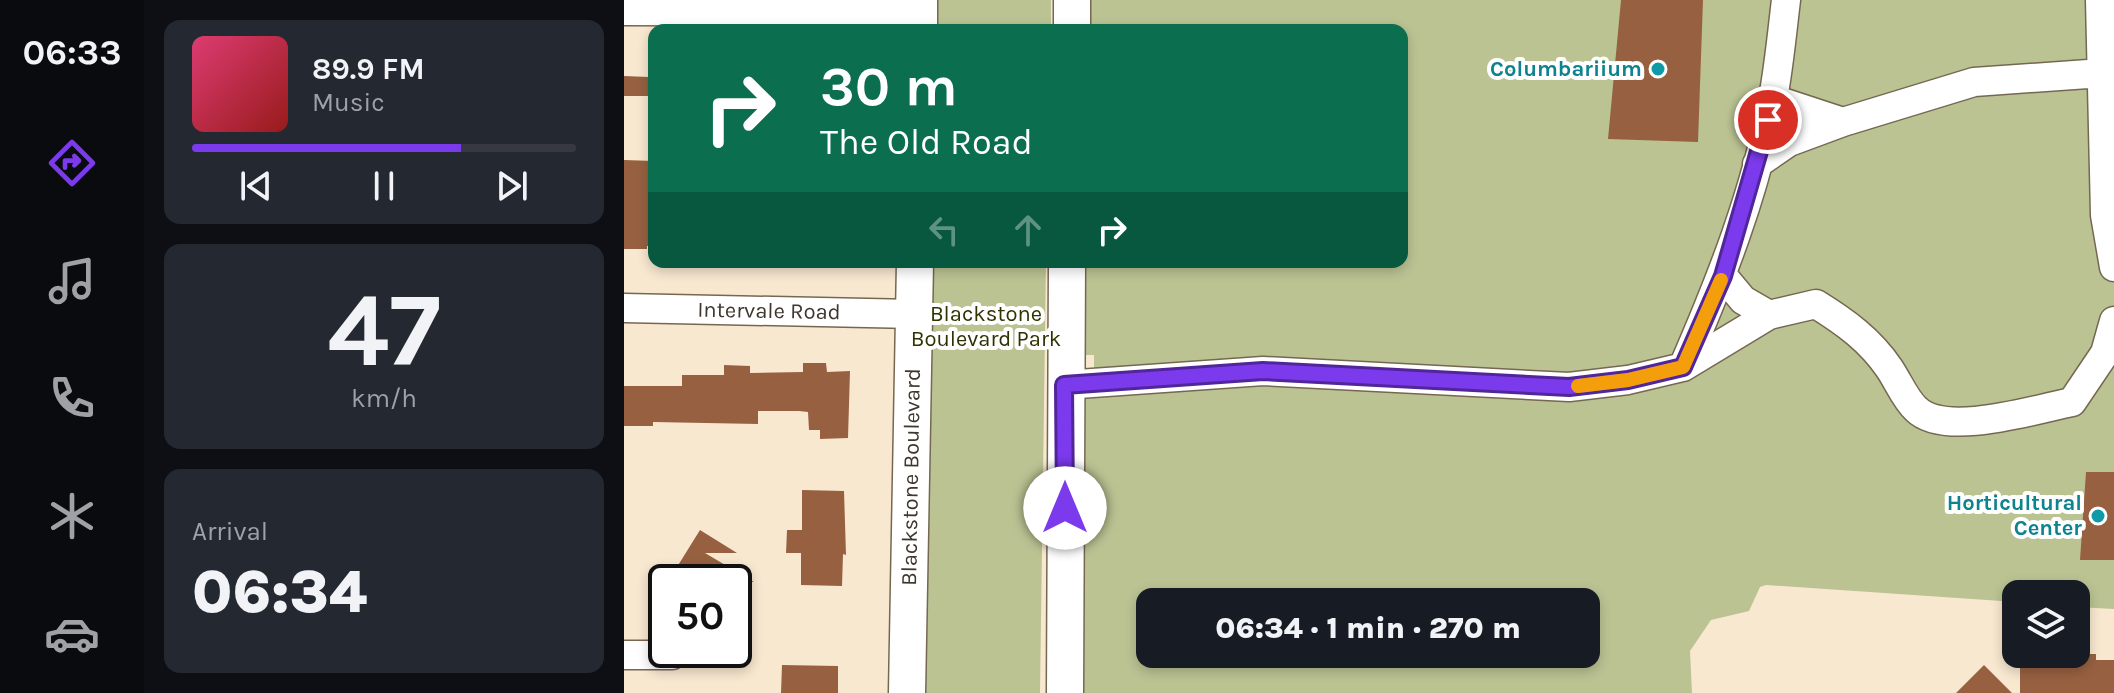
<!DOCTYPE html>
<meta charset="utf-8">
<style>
:root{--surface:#171b24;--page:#242831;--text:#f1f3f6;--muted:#9ea1a6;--line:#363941;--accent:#7c3aed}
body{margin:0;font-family:Karla,sans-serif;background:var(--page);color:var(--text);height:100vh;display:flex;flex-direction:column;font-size:30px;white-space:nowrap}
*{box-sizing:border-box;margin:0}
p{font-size:26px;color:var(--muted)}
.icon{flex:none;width:44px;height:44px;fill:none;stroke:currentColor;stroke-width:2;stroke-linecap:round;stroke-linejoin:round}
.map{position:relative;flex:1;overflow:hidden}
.details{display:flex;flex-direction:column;gap:20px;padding:20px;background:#0d0f14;width:480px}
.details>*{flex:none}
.top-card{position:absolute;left:24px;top:24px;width:760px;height:244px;border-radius:16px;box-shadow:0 4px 12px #0003;background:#0b6e4f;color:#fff;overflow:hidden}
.buttons{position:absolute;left:1378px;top:580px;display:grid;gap:16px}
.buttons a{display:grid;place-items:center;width:88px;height:88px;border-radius:16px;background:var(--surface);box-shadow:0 4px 12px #0003;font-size:40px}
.speed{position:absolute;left:24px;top:564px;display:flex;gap:16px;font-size:40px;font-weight:700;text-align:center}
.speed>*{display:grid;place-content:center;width:104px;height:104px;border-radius:50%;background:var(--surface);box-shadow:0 4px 12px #0003;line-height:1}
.speed .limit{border:4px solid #111;border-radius:12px;background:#fff;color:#111}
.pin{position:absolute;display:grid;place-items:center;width:68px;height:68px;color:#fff;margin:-34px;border:4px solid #fff;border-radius:50%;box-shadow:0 2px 8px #0007}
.me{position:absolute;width:88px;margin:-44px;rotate:0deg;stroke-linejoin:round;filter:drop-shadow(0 0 6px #0008)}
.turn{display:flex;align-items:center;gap:28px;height:168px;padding:0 40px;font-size:36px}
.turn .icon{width:104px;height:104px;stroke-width:2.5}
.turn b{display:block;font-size:56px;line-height:68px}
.lanes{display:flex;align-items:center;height:76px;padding:0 40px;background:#0003;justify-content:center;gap:40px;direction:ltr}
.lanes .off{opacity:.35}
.big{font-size:60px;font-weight:800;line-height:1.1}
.details .widget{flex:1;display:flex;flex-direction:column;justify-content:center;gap:12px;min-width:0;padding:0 28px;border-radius:16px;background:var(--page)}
.details .dial{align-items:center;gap:0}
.dial b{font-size:104px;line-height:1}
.song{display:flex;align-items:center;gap:24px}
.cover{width:96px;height:96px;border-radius:12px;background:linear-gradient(135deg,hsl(340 70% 55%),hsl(0 70% 35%))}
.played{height:8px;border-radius:4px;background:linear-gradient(90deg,var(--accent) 70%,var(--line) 70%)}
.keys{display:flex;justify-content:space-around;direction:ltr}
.trip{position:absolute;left:512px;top:588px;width:464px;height:80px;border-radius:16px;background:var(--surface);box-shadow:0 4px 12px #0003;font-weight:800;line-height:80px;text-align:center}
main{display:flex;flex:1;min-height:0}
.menu{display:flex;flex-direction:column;width:144px;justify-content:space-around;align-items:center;background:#090b0e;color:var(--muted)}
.menu .icon{width:56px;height:56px}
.menu .on{color:var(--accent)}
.menu b{font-size:36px;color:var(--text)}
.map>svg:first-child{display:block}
.green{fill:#bbc393;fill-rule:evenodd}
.building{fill:#976141}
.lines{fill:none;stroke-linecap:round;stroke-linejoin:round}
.minor-casing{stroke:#766752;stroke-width:31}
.major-casing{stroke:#766752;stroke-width:39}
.minor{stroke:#fff;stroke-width:28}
.major{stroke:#fff;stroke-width:36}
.route-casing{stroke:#51269a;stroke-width:20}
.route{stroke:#7c3aed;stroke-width:14}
.slow{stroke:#f59e0b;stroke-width:14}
.culture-dot{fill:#0f9aa8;stroke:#fff;stroke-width:3}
.labels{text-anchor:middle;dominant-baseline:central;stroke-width:8;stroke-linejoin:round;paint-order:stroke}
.culture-label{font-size:22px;font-weight:bold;fill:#0d838f;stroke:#fff;text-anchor:end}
.street-label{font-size:22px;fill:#3d372d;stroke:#fff}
.park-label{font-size:22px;fill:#2e3301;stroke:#fff}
</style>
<main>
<nav class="menu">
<b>06:33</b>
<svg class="icon on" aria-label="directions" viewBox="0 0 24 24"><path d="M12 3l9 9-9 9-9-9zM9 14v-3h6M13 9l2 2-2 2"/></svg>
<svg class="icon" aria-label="music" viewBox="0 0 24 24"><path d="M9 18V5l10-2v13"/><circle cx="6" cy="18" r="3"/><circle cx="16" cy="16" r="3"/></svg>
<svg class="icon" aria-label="phone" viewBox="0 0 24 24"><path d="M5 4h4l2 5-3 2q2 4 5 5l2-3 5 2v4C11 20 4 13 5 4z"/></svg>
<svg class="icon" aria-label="climate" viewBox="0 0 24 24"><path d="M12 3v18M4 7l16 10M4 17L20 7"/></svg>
<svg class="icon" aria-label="car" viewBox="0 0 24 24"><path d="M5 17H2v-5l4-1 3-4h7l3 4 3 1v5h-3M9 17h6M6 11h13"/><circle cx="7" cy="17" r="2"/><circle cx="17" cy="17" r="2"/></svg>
</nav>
<section class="details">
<div class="widget">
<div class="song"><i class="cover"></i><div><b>89.9 FM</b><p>Music</p></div></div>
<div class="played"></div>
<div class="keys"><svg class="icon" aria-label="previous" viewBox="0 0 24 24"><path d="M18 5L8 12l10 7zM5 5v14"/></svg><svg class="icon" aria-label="pause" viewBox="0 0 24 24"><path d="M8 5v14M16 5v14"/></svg><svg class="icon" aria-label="next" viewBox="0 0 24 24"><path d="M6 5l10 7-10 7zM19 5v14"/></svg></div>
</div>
<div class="widget dial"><b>47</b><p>km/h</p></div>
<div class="widget"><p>Arrival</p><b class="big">06:34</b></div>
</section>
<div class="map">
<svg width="1490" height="693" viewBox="0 0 1490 693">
<rect width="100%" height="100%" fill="#f9e8d0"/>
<!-- green -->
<path class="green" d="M306 0H427V30H306Z
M452 0H1490V609L1452 607V594H1392V602L1142 585 1136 587 1125 611 1087 620 1066 651 1068 693H443L446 394 470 393V355H447V262H778V30H452ZM526 602H962V654H526Z
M304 262H422L416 693H301Z"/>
<!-- building -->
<path class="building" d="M997 0H1079L1074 142 984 139Z
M0 76 25 77V96H0Z
M0 160 30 161 29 246H23V249H0Z
M179 363H202L203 372 226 371 224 438 196 439V430H185L184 412 175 411H134V424L29 422V426H0V386H58V375H100V365L126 366V373L179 372Z
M1462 472H1490V560H1456Z
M178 490 220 491 222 555 219 554 218 586 177 585V553H162L163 530H178Z
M76 530 113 553H81L130 582H78L53 567Z
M1396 654H1472V660H1490V693H1396Z
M158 665 214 666V693H157Z
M1360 665 1388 693H1332Z"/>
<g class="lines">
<!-- minor casing -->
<g class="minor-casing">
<path id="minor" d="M1476 0 1481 215 1490 267
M0 11 295 12
M1149 99 1219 122 1350 82 1478 73
M1133 164 1165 142 1219 122
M1099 276 1119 300 1145 315
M0 308 290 314
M1059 367C1097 280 1132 191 1149 98 1155 66 1158 33 1162 0
M440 385 639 371 945 387 1004 380 1059 367 1145 315 1192 304C1221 322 1246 340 1265 368 1274 381 1281 399 1292 409 1321 438 1412 409 1448 402L1481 353 1490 321
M0 655H48"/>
</g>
<!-- major casing -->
<g class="major-casing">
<path id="major" d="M295 30V0
M448 30V0
M283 693 291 262
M441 693 443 262"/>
</g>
<!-- minor -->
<use href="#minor" class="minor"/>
<!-- major -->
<use href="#major" class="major"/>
</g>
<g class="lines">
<!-- route casing -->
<g class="route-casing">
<path id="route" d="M441 508 440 385 639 371 945 387 1004 380 1059 367 1099 276 1144 120"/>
</g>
<!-- route -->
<use href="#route" class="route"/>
<!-- slow -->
<path class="slow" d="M954 386 1004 380 1059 367 1097 280"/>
</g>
<!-- markers -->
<g class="culture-dot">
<circle cx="1034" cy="69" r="8"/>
<circle cx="1474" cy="516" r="8"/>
</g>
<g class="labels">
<!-- culture labels -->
<g class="culture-label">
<text x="1018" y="69">Columbariium</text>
<text x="1458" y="503">Horticultural<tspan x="1458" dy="25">Center</tspan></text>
</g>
<!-- street labels -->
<g class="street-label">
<text transform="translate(145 311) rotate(1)">Intervale Road</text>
<text transform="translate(287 477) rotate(-89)">Blackstone Boulevard</text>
</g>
<!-- park labels -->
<g class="park-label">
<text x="362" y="314">Blackstone<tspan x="362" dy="25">Boulevard Park</tspan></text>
</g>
</g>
</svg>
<div class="buttons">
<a><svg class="icon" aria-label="layers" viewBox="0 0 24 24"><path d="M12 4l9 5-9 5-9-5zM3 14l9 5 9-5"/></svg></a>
</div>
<div class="speed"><div class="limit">50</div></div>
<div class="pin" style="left:1144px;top:120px;background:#d93025"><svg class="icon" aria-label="arrive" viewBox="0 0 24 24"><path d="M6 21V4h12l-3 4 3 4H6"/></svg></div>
<svg class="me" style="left:441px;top:508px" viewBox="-20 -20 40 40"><circle r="19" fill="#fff"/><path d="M0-13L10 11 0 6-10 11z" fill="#7c3aed"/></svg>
<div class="trip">06:34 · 1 min · 270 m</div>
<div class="top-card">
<div class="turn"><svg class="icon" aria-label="right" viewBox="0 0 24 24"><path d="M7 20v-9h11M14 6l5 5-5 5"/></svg><div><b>30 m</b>The Old Road</div></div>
<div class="lanes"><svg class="icon off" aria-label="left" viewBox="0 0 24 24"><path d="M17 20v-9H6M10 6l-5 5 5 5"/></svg><svg class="icon off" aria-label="ahead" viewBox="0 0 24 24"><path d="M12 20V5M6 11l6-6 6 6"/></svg><svg class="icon" aria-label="right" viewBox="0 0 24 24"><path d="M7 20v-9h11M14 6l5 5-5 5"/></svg></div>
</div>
</div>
</main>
